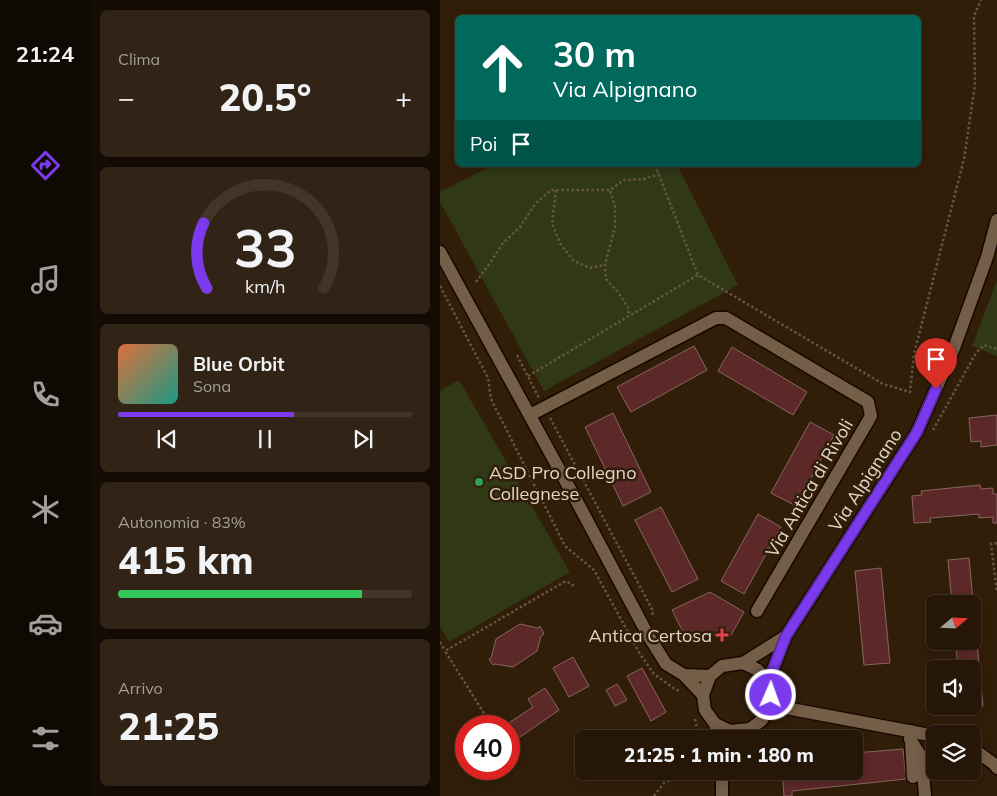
<!DOCTYPE html>
<html lang="it">
<meta charset="utf-8">
<style>
:root{--surface:#251607;--page:#312315;--text:#f1f3f6;--muted:#a39f9b;--line:#423528;--accent:#7c3aed}
body{margin:0;font-family:Mulish,sans-serif;background:var(--page);color:var(--text);height:100vh;display:flex;flex-direction:column;font-size:19px;white-space:nowrap}
*{box-sizing:border-box;margin:0}
p{font-size:16px;color:var(--muted)}
.icon{flex:none;width:28px;height:28px;fill:none;stroke:currentColor;stroke-width:2;stroke-linecap:round;stroke-linejoin:round}
.map{position:relative;flex:1;overflow:hidden}
.details{display:flex;flex-direction:column;gap:10px;padding:10px;background:#140c04;width:350px}
.details>*{flex:none}
.top-card{position:absolute;left:15px;top:15px;width:466px;height:152px;border-radius:8px;box-shadow:0 2px 12px #0003,0 0 0 1px var(--line);background:#00695c;color:#fff;overflow:hidden}
.needle{width:32px;rotate:71deg}
.tools{position:absolute;left:486px;top:595px;display:grid;gap:10px}
.tools a{display:grid;place-items:center;width:55px;height:55px;border-radius:8px;background:var(--surface);box-shadow:0 2px 12px #0003,0 0 0 1px var(--line);font-size:25px}
.speed{position:absolute;left:15px;top:715px;display:flex;gap:10px;font-size:25px;font-weight:700;text-align:center}
.speed>*{display:grid;place-content:center;width:65px;height:65px;border-radius:50%;background:var(--surface);box-shadow:0 2px 12px #0003,0 0 0 1px var(--line);line-height:1}
.speed .limit{border:8px solid #d22;background:#fff;color:#111}
.pin{position:absolute;display:grid;place-items:center;width:42px;height:42px;color:#fff;margin:-51px -21px;border-radius:50% 50% 50% 0;rotate:-45deg;box-shadow:0 0 5px #0007}
.pin .icon{rotate:45deg}
.me{position:absolute;width:55px;margin:-28px;rotate:2deg;stroke-linejoin:round;filter:drop-shadow(0 0 4px #0008)}
.turn{display:flex;align-items:center;gap:18px;height:105px;padding:0 15px;font-size:22px}
.turn .icon{width:65px;height:65px;stroke-width:2.5}
.turn b{display:block;font-size:35px;line-height:42px}
.then{display:flex;align-items:center;height:48px;padding:0 15px;background:#0003;gap:10px;font-size:19px}
.big{font-size:38px;font-weight:800;line-height:1.1}
.details .tile{flex:1;display:flex;flex-direction:column;justify-content:center;gap:8px;min-width:0;padding:0 18px;border-radius:8px;background:var(--page)}
.details .dial{align-items:center;gap:0}
.dial svg{height:130px;overflow:visible;fill:none;stroke:var(--line);stroke-width:7;stroke-linecap:round;text-anchor:middle}
.dial text{fill:var(--text);stroke:none}
.song{display:flex;align-items:center;gap:15px}
.cover{width:60px;height:60px;border-radius:8px;background:linear-gradient(135deg,hsl(20 70% 55%),hsl(170 70% 35%))}
.played{height:5px;border-radius:2px;background:linear-gradient(90deg,var(--accent) 60%,var(--line) 60%)}
.keys{display:flex;justify-content:space-around;direction:ltr}
.heat{display:flex;justify-content:space-between;align-items:center;font-size:28px;direction:ltr}
.charge{height:8px;border-radius:4px;background:linear-gradient(90deg,#34c759 83%,var(--line) 0)}
.trip{position:absolute;left:135px;top:730px;width:288px;height:50px;border-radius:8px;background:var(--surface);box-shadow:0 2px 12px #0003,0 0 0 1px var(--line);font-weight:800;line-height:50px;text-align:center}
main{display:flex;flex:1;min-height:0}
.tab-bar{display:flex;flex-direction:column;width:90px;justify-content:space-around;align-items:center;background:#0f0903;color:var(--muted)}
.tab-bar .icon{width:35px;height:35px}
.tab-bar .selected{color:var(--accent)}
.tab-bar b{font-size:22px;color:var(--text)}
.map>svg:first-child{display:block}
.green{fill:#313816}
.building{fill:#5d2928;stroke:#876562}
.lines{fill:none;stroke-linecap:round;stroke-linejoin:round}
.minor-casing{stroke:#180800;stroke-width:15}
.tertiary-casing{stroke:#180800;stroke-width:15}
.path{stroke:#665543;stroke-width:2.5;stroke-dasharray:2.5 2.5;stroke-linecap:butt}
.minor{stroke:#755e48;stroke-width:12}
.tertiary{stroke:#755e48;stroke-width:12}
.route-casing{stroke:#51269a;stroke-width:12}
.route{stroke:#7c3aed;stroke-width:9}
.leisure-dot{fill:#2e9e5b;stroke:#311e09;stroke-width:2}
.health-dot{fill:#e0444e;stroke:#311e09;stroke-width:2}
.labels{text-anchor:middle;dominant-baseline:central;stroke-width:5;stroke-linejoin:round;paint-order:stroke}
.poi-label{font-size:18px;fill:#e2d5c8;stroke:#311e09;text-anchor:start}
.street-label{font-size:18px;fill:#e2d5c8;stroke:#311e09}
</style>
<main>
<nav class="tab-bar">
<b>21:24</b>
<svg class="icon selected" aria-label="directions" viewBox="0 0 24 24"><path d="M12 3l9 9-9 9-9-9zM9 14v-3h6M13 9l2 2-2 2"/></svg>
<svg class="icon" aria-label="music" viewBox="0 0 24 24"><path d="M9 18V5l10-2v13"/><circle cx="6" cy="18" r="3"/><circle cx="16" cy="16" r="3"/></svg>
<svg class="icon" aria-label="phone" viewBox="0 0 24 24"><path d="M5 4h4l2 5-3 2q2 4 5 5l2-3 5 2v4C11 20 4 13 5 4z"/></svg>
<svg class="icon" aria-label="climate" viewBox="0 0 24 24"><path d="M12 3v18M4 7l16 10M4 17L20 7"/></svg>
<svg class="icon" aria-label="car" viewBox="0 0 24 24"><path d="M5 17H2v-5l4-1 3-4h7l3 4 3 1v5h-3M9 17h6M6 11h13"/><circle cx="7" cy="17" r="2"/><circle cx="17" cy="17" r="2"/></svg>
<svg class="icon" aria-label="filters" viewBox="0 0 24 24"><path d="M4 7h16M4 17h16"/><circle cx="9" cy="7" r="2"/><circle cx="15" cy="17" r="2"/></svg>
</nav>
<section class="details">
<div class="tile"><p>Clima</p>
<div class="heat"><a>−</a><b class="big">20.5°</b><a>+</a></div>
</div>
<div class="tile dial"><svg viewBox="0 0 100 80">
<path d="M14 69A42 42 0 1 1 86 69"/>
<path d="M14 69A42 42 0 0 1 12 29" stroke="#7c3aed"/>
<text x="50" y="56" font-size="32" font-weight="700">33</text>
<text x="50" y="72" font-size="11">km/h</text>
</svg></div>
<div class="tile">
<div class="song"><i class="cover"></i><div><b>Blue Orbit</b><p>Sona</p></div></div>
<div class="played"></div>
<div class="keys"><svg class="icon" aria-label="previous" viewBox="0 0 24 24"><path d="M18 5L8 12l10 7zM5 5v14"/></svg><svg class="icon" aria-label="pause" viewBox="0 0 24 24"><path d="M8 5v14M16 5v14"/></svg><svg class="icon" aria-label="next" viewBox="0 0 24 24"><path d="M6 5l10 7-10 7zM19 5v14"/></svg></div>
</div>
<div class="tile"><p>Autonomia · 83%</p><b class="big">415 km</b><div class="charge"></div></div>
<div class="tile"><p>Arrivo</p><b class="big">21:25</b></div>
</section>
<div class="map">
<svg width="557" height="796" viewBox="0 0 557 796">
<rect width="100%" height="100%" fill="#311e09"/>
<!-- green -->
<path class="green" d="M53 165H237L298 285 104 391 0 202V192Z
M557 280V356L532 346Z
M19 380 130 572 9 642 0 626V391Z"/>
<!-- building -->
<path class="building" d="M254 346 267 370 191 412 177 387Z
M292 347 367 392 353 415 278 371Z
M173 413 211 492 183 506 145 427Z
M557 415V445L541 447V441L531 442 529 418Z
M370 422 394 435 356 506 331 493Z
M540 485 541 489 553 488V494H557V523H553V517L539 518V514L490 518 491 522 474 523 472 496 482 495 481 491Z
M221 507 258 579 232 592 195 520Z
M318 514 341 527 304 594 281 581Z
M529 558 543 706 521 708V706H532V669H518L515 641H532V604H512L508 560Z
M441 568 450 663 424 665 415 571Z
M270 592 304 612 291 635 280 639 269 633 255 640 245 636 232 610Z
M80 624 98 628 100 626 104 634 101 636 97 651 73 667 55 664 53 665 49 659 51 658 56 639Z
M133 657 149 686 129 697 113 668Z
M202 668 226 712 211 721 187 676Z
M177 684 187 700 175 706 166 690Z
M105 688 119 710 70 744 69 726H64L93 707 88 699Z
M463 749 466 779 352 791V796H344L342 771H414V753Z"/>
<g class="lines">
<!-- minor casing -->
<g class="minor-casing">
<path id="minor" d="M0 252 142 511 208 635 226 664 244 675 263 695
M90 415 276 318H286L428 402 431 416 317 611
M244 675 270 676
M330 705 495 736
M471 731 470 739 482 758 485 796
M471 741 473 777
M532 748 554 764 557 768"/>
</g>
<!-- tertiary casing -->
<g class="tertiary-casing">
<path id="tertiary" d="M303 663 346 636
M328 682 346 636 477 432 514 348 547 257 557 220
M275 724 290 731 310 729
M279 739 275 724 265 710 263 695 270 676 282 666 303 663 318 670 328 682 331 695 330 705 322 720 310 729 305 739
M282 771V796"/>
</g>
<!-- path -->
<path class="path" d="M215 165 258 275 443 384 470 392 474 354
M116 190 112 224 121 245 134 261 150 268 165 265
M170 191 175 206V227L165 265 166 279 178 292 189 309 188 317
M36 282 50 263 63 243 80 227 95 204 111 190H170L184 180 204 179 219 174
M0 286 48 378 51 399 125 546 154 570 200 654 214 674 236 690 241 691
M77 355 99 398
M493 368 474 354 524 159 535 85 534 16 541 0
M88 376 258 275
M110 418 213 611 212 617
M493 430 536 353 544 345 557 349
M557 543 551 544 557 592
M0 642 5 651
M255 719 259 739
M52 726 5 651 126 581 134 586
M214 796 224 783 252 771"/>
<!-- minor -->
<use href="#minor" class="minor"/>
<!-- tertiary -->
<use href="#tertiary" class="tertiary"/>
</g>
<g class="lines">
<!-- route casing -->
<g class="route-casing">
<path id="route" d="M331 695 328 682 346 636 477 432 496 389"/>
</g>
<!-- route -->
<use href="#route" class="route"/>
</g>
<!-- markers -->
<circle class="leisure-dot" cx="39" cy="482" r="5"/>
<path class="health-dot" d="M279.5 627.5h5v5h5v5h-5v5h-5v-5h-5v-5h5z"/>
<g class="labels">
<!-- poi labels -->
<g class="poi-label">
<text x="49" y="472">ASD Pro Collegno<tspan x="49" dy="21">Collegnese</tspan></text>
<text x="272" y="635" text-anchor="end">Antica Certosa</text>
</g>
<!-- street labels -->
<g class="street-label">
<text transform="translate(425 480) rotate(-57)">Via Alpignano</text>
<text transform="translate(369 488) rotate(-60)">Via Antica di Rivoli</text>
</g>
</g>
</svg>
<div class="tools">
<a><svg class="needle" viewBox="-14 -14 28 28"><path d="M0-13l5 13h-10z" fill="#e53935"/><path d="M0 13l5-13h-10z" fill="#a39f9b"/></svg></a>
<a><svg class="icon" aria-label="sound" viewBox="0 0 24 24"><path d="M4 9h4l5-4v14l-5-4H4zM17 9q2 3 0 6"/></svg></a>
<a><svg class="icon" aria-label="layers" viewBox="0 0 24 24"><path d="M12 4l9 5-9 5-9-5zM3 14l9 5 9-5"/></svg></a>
</div>
<div class="speed"><div class="limit">40</div></div>
<div class="pin" style="left:496px;top:389px;background:#d93025"><svg class="icon" aria-label="arrive" viewBox="0 0 24 24"><path d="M6 21V4h12l-3 4 3 4H6"/></svg></div>
<svg class="me" style="left:331px;top:695px" viewBox="-20 -20 40 40"><circle r="17" fill="#7c3aed" stroke="#fff" stroke-width="3"/><path d="M0-11L8 9 0 5-8 9z" fill="#fff"/></svg>
<div class="trip">21:25 · 1 min · 180 m</div>
<div class="top-card">
<div class="turn"><svg class="icon" aria-label="ahead" viewBox="0 0 24 24"><path d="M12 20V5M6 11l6-6 6 6"/></svg><div><b>30 m</b>Via Alpignano</div></div>
<div class="then">Poi<svg class="icon" aria-label="arrive" viewBox="0 0 24 24"><path d="M6 21V4h12l-3 4 3 4H6"/></svg></div>
</div>
</div>
</main>
